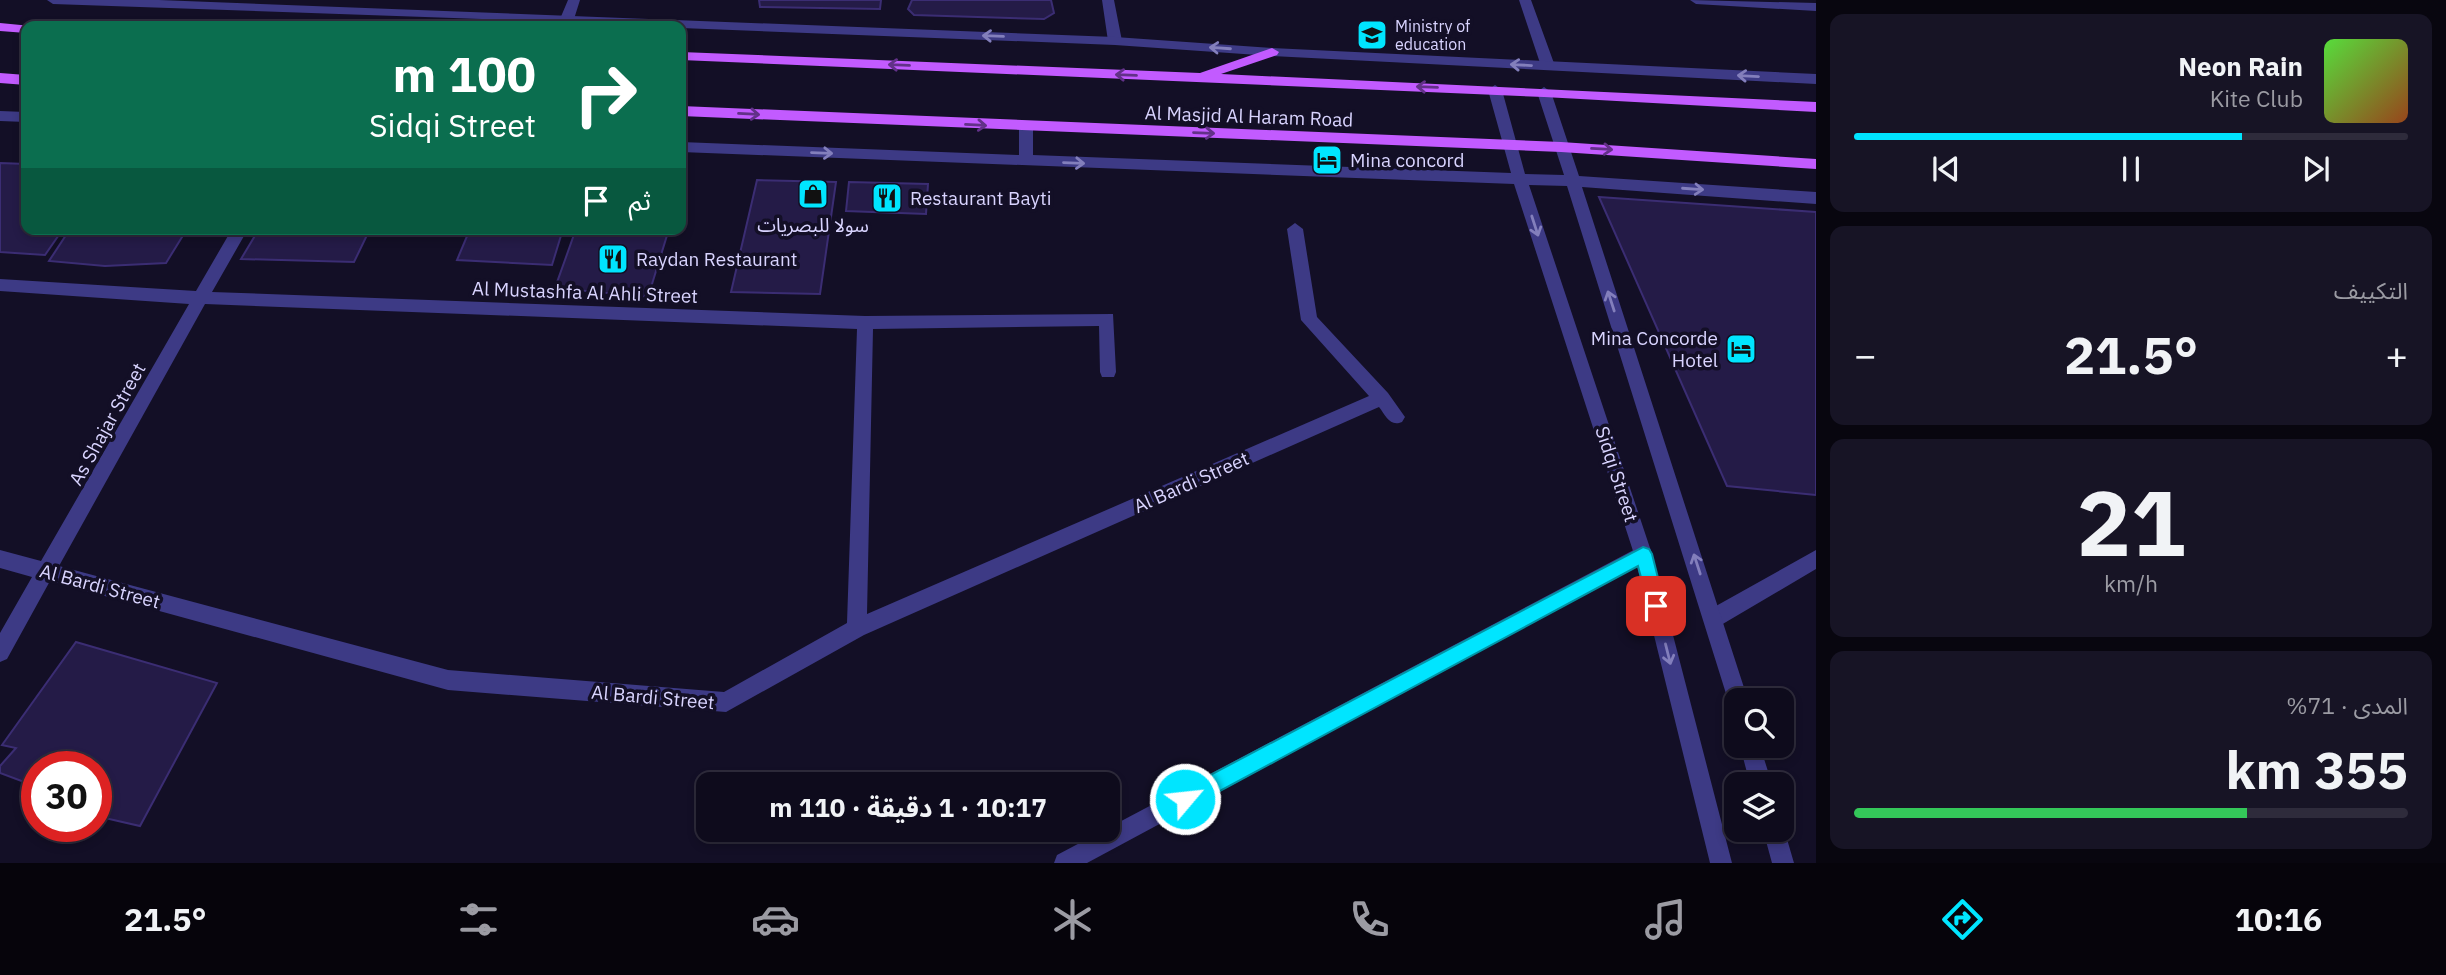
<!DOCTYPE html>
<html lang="ar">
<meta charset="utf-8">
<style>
:root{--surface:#0e0b1c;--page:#171425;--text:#f1f3f6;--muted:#9b9ba3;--line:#2e2b3b;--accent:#00e5ff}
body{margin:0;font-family:"IBM Plex Sans","Noto Sans Arabic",sans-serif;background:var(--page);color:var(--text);direction:rtl;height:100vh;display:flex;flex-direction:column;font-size:26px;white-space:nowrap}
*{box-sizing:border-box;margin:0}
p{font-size:23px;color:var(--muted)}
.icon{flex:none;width:38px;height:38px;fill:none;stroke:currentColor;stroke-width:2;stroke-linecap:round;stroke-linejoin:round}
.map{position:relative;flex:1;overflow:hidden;direction:ltr}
.panel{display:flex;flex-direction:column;gap:14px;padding:14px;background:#08060f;width:630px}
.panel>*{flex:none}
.banner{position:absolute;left:21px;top:21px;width:665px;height:214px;border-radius:14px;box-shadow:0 4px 10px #0003,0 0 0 2px var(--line);direction:rtl;background:#0b6e4f;color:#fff;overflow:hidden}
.fabs{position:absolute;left:1724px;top:688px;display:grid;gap:14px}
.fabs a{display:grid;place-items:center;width:70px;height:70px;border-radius:14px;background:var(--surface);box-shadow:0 4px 10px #0003,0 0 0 2px var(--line);font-size:35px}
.speed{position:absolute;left:21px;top:751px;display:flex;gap:14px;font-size:35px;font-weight:700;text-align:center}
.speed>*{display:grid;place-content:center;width:91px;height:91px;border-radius:50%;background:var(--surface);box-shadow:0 4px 10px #0003,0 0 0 2px var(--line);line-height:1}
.speed .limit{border:10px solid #d22;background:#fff;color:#111}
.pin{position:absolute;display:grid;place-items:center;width:60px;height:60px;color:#fff;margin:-30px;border-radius:14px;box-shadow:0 4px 10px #0006}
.me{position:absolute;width:77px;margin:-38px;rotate:62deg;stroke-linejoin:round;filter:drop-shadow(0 0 5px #0008)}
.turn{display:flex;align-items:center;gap:24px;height:147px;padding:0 35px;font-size:32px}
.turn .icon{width:91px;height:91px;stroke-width:2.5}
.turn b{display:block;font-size:49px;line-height:60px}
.then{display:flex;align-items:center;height:66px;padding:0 35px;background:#0003;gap:14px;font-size:26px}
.big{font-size:52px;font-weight:700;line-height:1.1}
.panel .card{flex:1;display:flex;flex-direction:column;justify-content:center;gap:10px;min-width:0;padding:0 24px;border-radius:14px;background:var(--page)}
.panel .dial{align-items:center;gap:0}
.dial b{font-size:91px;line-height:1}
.song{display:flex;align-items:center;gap:21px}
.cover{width:84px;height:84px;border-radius:10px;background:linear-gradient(135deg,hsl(110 70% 55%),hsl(20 70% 35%))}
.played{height:7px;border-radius:4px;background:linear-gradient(90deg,var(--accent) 70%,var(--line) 70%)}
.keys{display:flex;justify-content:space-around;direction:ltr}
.heat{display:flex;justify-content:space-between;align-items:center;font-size:38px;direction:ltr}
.charge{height:10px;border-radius:5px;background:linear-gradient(90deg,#34c759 71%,var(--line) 0)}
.trip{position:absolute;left:696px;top:772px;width:424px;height:70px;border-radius:14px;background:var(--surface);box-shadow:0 4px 10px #0003,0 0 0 2px var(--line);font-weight:700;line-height:70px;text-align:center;direction:rtl}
.dock{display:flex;height:112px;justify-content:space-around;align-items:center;background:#06040b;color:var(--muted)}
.dock .icon{width:49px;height:49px}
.dock .active{color:var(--accent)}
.dock b{font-size:32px;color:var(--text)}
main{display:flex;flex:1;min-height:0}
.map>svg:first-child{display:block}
.building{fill:#241b47;stroke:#3b2d73;stroke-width:2}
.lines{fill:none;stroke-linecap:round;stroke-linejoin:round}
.minor{fill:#3d3a85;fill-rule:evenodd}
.tertiary{fill:#3d3a85;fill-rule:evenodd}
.primary{fill:#c25bff;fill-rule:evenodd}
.oneway{stroke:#837fbc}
.oneway2{stroke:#623188}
.route{fill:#00e5ff;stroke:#0095a6;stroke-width:2}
.labels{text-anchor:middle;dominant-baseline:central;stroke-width:7;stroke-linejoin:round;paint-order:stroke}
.far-poi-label{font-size:16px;fill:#d9d4ff;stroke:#130f26;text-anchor:start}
.street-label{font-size:19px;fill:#d9d4ff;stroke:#130f26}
.poi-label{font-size:19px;fill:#d9d4ff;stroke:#130f26;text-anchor:start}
</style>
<main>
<section class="panel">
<div class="card">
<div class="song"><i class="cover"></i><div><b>Neon Rain</b><p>Kite Club</p></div></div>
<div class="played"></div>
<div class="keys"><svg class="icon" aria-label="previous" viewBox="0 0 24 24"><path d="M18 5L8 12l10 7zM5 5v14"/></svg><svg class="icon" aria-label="pause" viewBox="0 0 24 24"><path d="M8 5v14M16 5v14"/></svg><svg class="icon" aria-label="next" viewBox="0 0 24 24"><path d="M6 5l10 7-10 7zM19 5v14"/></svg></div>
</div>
<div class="card"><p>التكييف</p>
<div class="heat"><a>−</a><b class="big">21.5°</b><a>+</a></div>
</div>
<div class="card dial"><b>21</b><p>km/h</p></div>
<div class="card"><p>المدى · 71%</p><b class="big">355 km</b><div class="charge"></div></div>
</section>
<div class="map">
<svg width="1816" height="863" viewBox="0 0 1816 863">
<rect width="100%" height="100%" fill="#130f26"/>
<!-- building -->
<path class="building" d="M759 0H881L880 9 760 7Z
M912 0H1051L1054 13 1044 19 914 15 908 9Z
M0 163 26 164V229H63L45 255 0 252Z
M757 180 836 182 820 294 731 292Z
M849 182 928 184 926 214 846 211Z
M1599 197 1816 212V495L1727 486Z
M70 229H187L166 263 105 266 49 261Z
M259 229H370L354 262 241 259Z
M470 229H563L552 265 457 260Z
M576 229H669L648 297 555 288Z
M76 642 217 683 140 826 96 816V766H37V802L24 799 35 786 0 773V766L16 748 2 745Z"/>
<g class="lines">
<!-- minor -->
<path class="minor" d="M568 0H580L574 19 567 23 560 19Z
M1102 0H1114L1122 41 1120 44H1110L1108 41Z
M1519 0H1531L1555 66 1553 69H1543L1541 66Z
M1690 0 1816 3V11L1696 4Z
M1295 223 1303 229 1317 317 1388 393 1405 417 1402 422C1390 427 1386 416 1379 407L864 635 726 712 448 690 50 581 7 659 0 662V633L32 577 0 568V550L41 561 189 304 0 291V279L196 291 232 229H248L212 292 865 316 1113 314 1116 372 1114 377H1102L1100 372 1099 326 873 329 867 614 1369 396 1301 320 1287 229ZM205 304 857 329 847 623 724 692 448 670 59 566Z
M1643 545 1650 548 1652 554 1650 560 1087 863H1054L1057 855Z
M1816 550V569L1721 625 1714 627 1707 625 1704 618 1707 611Z"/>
<!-- tertiary -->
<path class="tertiary" d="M47 0H159L1115 37 1272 48 1816 74V84L1272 56 1115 45 681 28V26L53 4Z
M1495 85 1502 90 1525 174 1564 175 1537 92 1544 87 1551 92 1579 176 1816 192V204L1582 187 1748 700H1736V709L1731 707 1728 700 1567 186 1529 185 1652 554 1732 863H1710L1634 554 1514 184 681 152V142L1019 155V127L1026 122 1033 127V155L1511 173 1488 90Z
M0 111 26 112V122L0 121Z
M1740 746H1760L1772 784H1750Z
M1782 822 1794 863H1772L1763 830H1782Z"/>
<!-- primary -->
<path class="primary" d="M0 23 31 26H26V33L0 31Z
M1272 48 1279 52 1277 55 1221 74 1816 102V112L1544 97 681 60V52L1200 73Z
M0 73 26 75V85L0 83Z
M681 106 1561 142 1816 159V169L1561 152 681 116Z"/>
</g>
<!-- one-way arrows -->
<defs><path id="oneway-shaft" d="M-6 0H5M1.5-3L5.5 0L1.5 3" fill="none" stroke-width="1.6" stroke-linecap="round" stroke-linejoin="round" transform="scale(1.75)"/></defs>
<g class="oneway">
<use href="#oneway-shaft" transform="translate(993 36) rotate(-178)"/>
<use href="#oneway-shaft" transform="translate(1220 48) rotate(-176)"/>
<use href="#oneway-shaft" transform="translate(1521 65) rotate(-177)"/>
<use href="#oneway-shaft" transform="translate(1748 76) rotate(-177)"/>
<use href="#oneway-shaft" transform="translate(822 153) rotate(2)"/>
<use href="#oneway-shaft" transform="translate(1074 163) rotate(2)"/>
<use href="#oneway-shaft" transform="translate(1693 189) rotate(4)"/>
<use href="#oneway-shaft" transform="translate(1535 226) rotate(72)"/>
<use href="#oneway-shaft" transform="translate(1611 301) rotate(-108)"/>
<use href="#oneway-shaft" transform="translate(1697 564) rotate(-108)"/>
<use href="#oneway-shaft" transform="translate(1668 654) rotate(76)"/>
</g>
<g class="oneway2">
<use href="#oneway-shaft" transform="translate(899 65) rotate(-178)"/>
<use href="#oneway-shaft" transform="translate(1126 75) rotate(-178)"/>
<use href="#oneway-shaft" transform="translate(1427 87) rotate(-178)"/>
<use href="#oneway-shaft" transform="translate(749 114) rotate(3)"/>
<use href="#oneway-shaft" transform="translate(976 125) rotate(3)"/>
<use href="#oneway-shaft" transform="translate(1204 133) rotate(2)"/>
<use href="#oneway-shaft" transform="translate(1602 149) rotate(3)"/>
</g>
<!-- route -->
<path class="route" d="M1643 547 1649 549 1652 554 1665 606 1662 612 1656 614 1650 612 1638 566 1192 806 1185 808 1178 806 1176 799 1178 792Z"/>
<!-- icons -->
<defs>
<g id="school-square" transform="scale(1.575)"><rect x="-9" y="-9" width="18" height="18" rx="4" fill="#00e5ff" stroke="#130f26"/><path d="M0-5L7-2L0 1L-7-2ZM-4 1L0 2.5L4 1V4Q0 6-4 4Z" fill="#111"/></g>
<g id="hotel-square" transform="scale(1.575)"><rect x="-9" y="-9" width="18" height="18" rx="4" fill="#00e5ff" stroke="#130f26"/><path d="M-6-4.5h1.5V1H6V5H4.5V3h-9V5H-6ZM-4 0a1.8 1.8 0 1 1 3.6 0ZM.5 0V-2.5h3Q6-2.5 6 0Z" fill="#111"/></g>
<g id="shop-square" transform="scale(1.575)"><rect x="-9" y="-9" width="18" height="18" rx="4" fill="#00e5ff" stroke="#130f26"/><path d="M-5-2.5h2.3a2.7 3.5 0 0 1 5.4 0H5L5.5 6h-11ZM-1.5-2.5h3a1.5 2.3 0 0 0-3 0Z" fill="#111"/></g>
<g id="restaurant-square" transform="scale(1.575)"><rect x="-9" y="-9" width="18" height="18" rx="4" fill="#00e5ff" stroke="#130f26"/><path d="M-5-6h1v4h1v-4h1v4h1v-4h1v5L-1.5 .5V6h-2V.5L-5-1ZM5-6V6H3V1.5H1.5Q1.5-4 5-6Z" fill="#111"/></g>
</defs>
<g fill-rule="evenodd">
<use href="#school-square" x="1372" y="35"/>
<use href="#hotel-square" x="1327" y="160"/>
<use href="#shop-square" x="813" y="194"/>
<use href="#restaurant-square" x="887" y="198"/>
<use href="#restaurant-square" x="613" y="259"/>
<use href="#hotel-square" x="1741" y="349"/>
</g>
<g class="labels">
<!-- far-poi labels -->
<g class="far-poi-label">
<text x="1395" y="26">Ministry of<tspan x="1395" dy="18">education</tspan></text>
</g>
<!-- street labels -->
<g class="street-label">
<text transform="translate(1249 116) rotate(2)">Al Masjid Al Haram Road</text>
<text transform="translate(585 292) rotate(2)">Al Mustashfa Al Ahli Street</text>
<text transform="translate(107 424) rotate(-61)">As Shajar Street</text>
<text transform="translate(1617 474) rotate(72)">Sidqi Street</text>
<text transform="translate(1191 482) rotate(-24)">Al Bardi Street</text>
<text transform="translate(100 586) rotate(15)">Al Bardi Street</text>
<text transform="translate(653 697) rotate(5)">Al Bardi Street</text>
</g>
<!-- poi labels -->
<g class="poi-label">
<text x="1350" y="160">Mina concord</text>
<text x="910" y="198">Restaurant Bayti</text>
<text x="813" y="225" text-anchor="middle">سولا للبصريات</text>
<text x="636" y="259">Raydan Restaurant</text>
<text x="1718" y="338" text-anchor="end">Mina Concorde<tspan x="1718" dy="22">Hotel</tspan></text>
</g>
</g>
</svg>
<div class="fabs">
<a><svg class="icon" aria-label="search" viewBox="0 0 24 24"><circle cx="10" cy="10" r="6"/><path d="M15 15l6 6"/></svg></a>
<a><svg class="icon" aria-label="layers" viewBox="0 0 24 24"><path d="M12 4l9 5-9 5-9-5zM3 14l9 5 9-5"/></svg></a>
</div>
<div class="speed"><div class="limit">30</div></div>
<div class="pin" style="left:1656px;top:606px;background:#d93025"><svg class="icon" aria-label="arrive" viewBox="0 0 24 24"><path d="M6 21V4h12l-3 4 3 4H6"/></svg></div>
<svg class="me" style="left:1185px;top:799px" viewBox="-20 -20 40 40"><circle r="17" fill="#00e5ff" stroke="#fff" stroke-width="3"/><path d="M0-11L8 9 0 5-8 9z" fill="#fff"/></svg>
<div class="trip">10:17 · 1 دقيقة · 110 m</div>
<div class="banner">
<div class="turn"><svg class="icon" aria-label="right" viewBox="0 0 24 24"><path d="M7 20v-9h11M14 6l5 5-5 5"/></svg><div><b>100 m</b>Sidqi Street</div></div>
<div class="then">ثم<svg class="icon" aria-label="arrive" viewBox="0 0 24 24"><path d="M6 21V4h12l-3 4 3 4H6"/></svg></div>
</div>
</div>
</main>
<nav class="dock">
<b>10:16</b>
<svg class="icon active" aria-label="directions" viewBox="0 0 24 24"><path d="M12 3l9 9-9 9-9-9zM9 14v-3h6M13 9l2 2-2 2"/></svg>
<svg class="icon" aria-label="music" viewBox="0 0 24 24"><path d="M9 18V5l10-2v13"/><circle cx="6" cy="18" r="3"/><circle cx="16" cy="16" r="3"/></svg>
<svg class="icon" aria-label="phone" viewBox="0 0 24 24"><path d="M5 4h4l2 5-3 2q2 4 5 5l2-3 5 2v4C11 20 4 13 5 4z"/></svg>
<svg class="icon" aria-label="climate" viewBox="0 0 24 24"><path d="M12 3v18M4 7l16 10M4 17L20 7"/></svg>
<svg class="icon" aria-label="car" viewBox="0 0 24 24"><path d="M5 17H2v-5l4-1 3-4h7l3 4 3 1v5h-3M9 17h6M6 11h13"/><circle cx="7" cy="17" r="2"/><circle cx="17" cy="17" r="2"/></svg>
<svg class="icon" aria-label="filters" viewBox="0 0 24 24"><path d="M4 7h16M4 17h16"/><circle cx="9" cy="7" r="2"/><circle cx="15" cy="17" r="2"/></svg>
<b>21.5°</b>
</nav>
